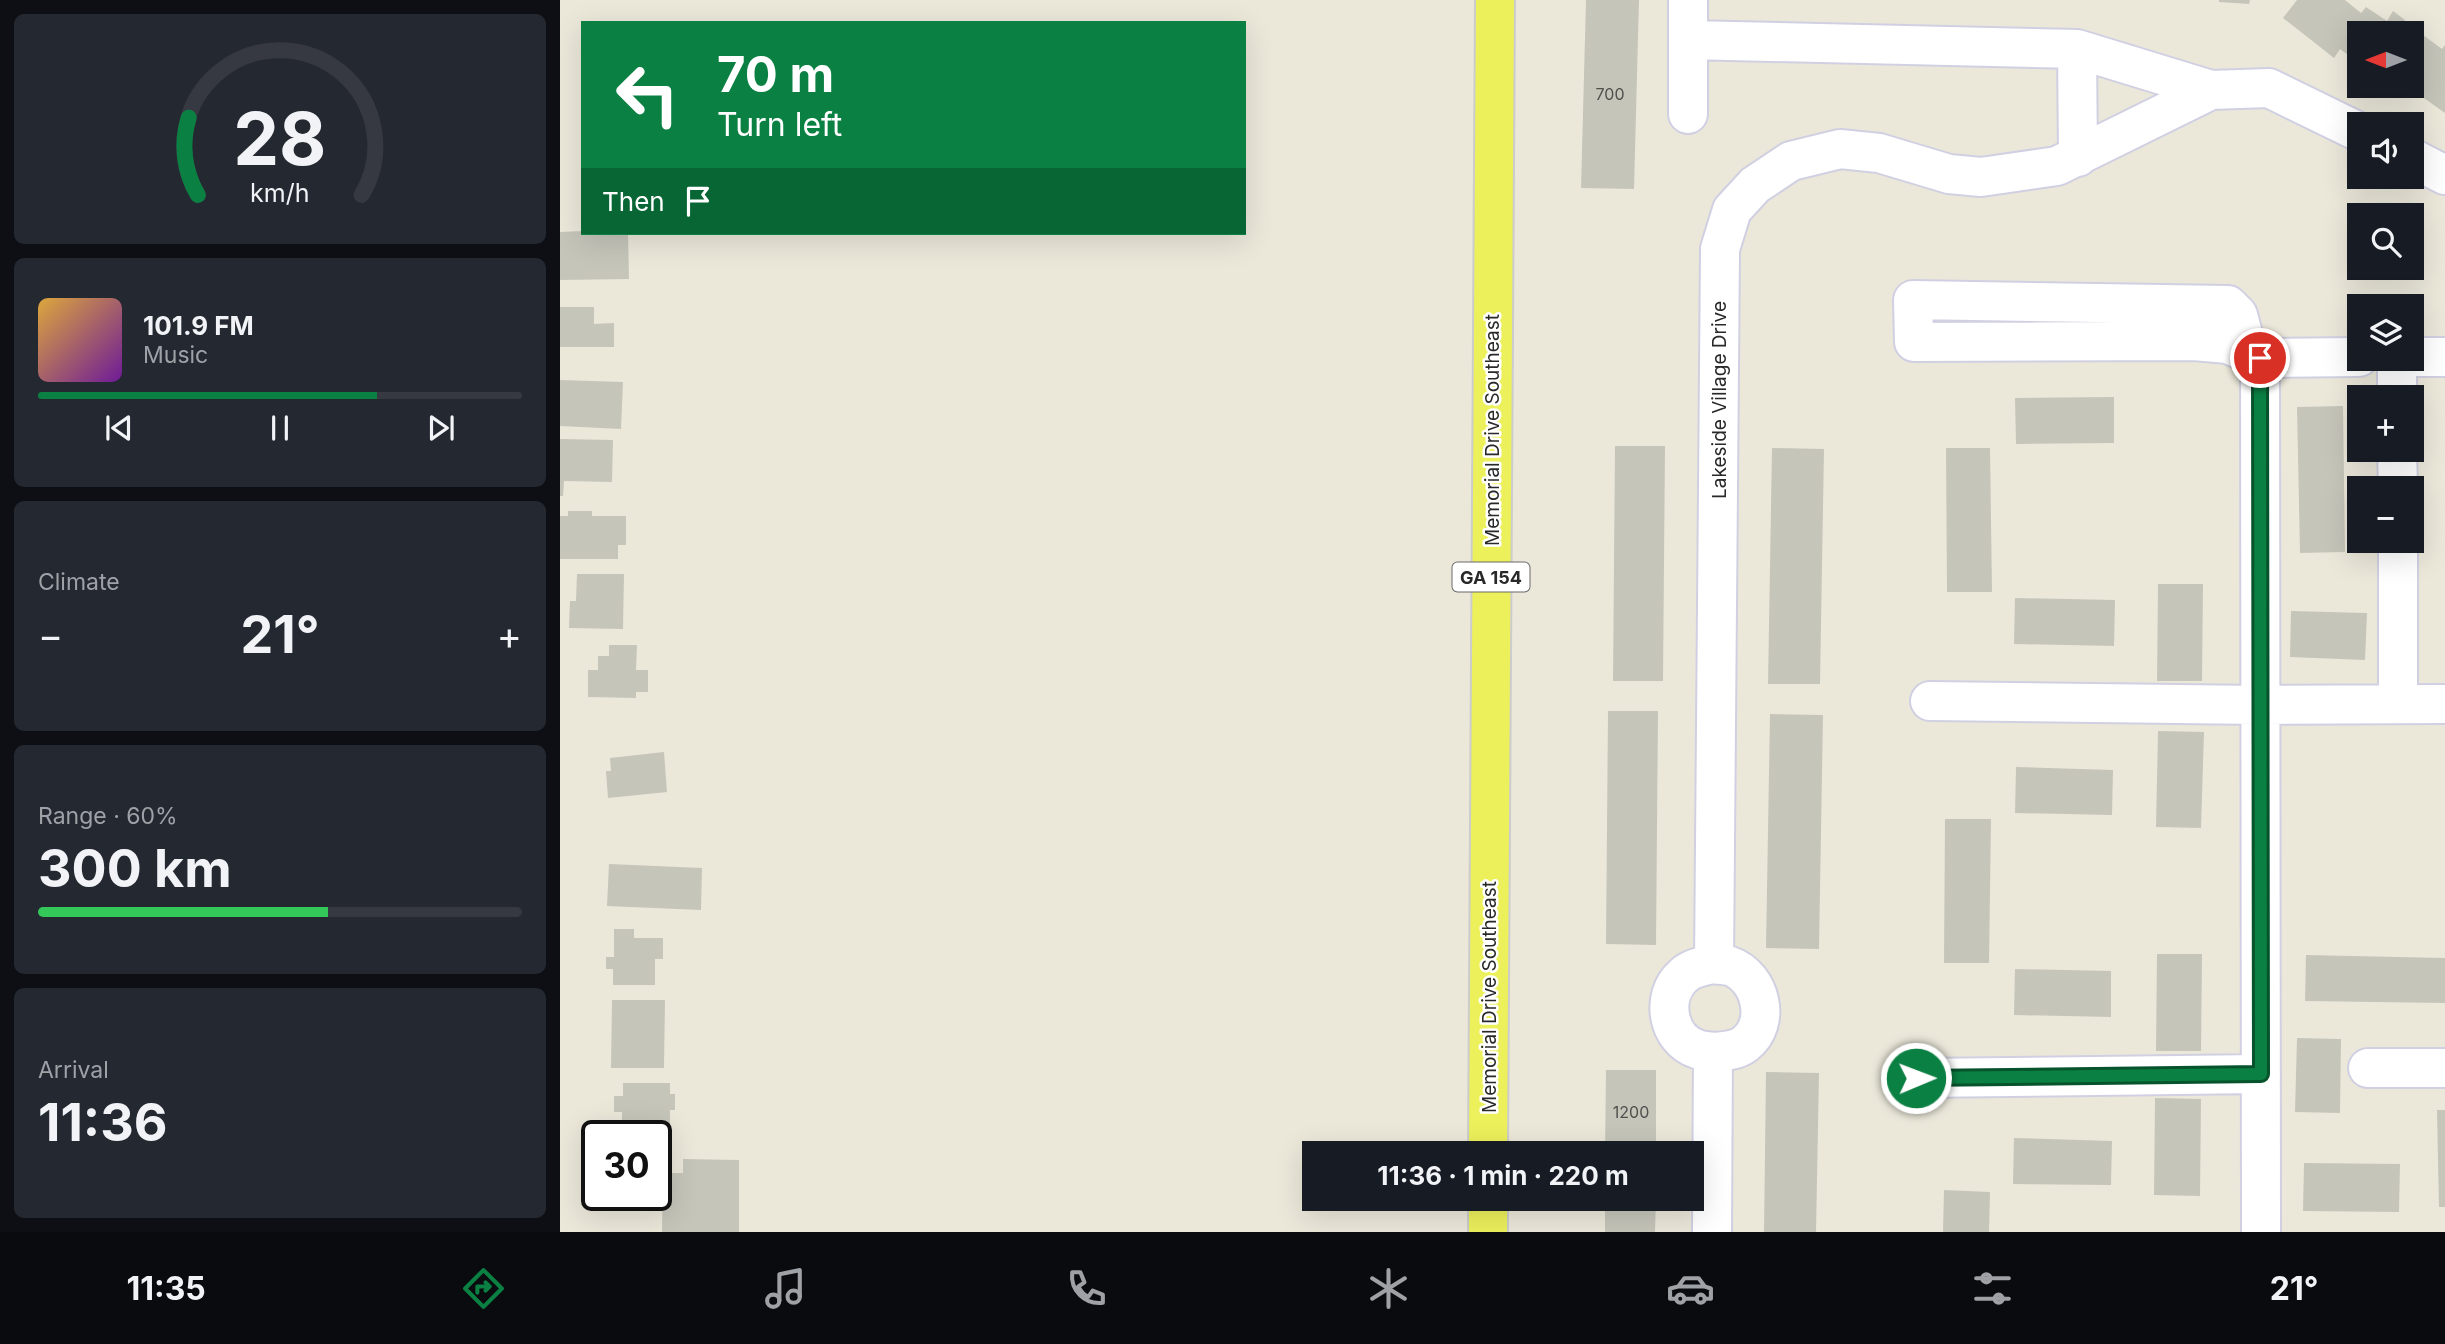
<!DOCTYPE html>
<meta charset="utf-8">
<style>
:root{--surface:#171b24;--page:#242831;--text:#f1f3f6;--muted:#9ea1a6;--line:#363941;--accent:#0b8043}
body{margin:0;font-family:Inter,sans-serif;background:var(--page);color:var(--text);height:100vh;display:flex;flex-direction:column;font-size:26px;white-space:nowrap}
*{box-sizing:border-box;margin:0}
p{font-size:23px;color:var(--muted)}
.icon{flex:none;width:38px;height:38px;fill:none;stroke:currentColor;stroke-width:2;stroke-linecap:round;stroke-linejoin:round}
.map{position:relative;flex:1;overflow:hidden}
.sheet{display:flex;flex-direction:column;gap:14px;padding:14px;background:#0d0f14;width:560px}
.sheet>*{flex:none}
.guide{position:absolute;left:21px;top:21px;width:665px;height:214px;border-radius:0px;box-shadow:0 7px 28px #0002;background:#0b8043;color:#fff;overflow:hidden}
.needle{width:46px;rotate:270deg}
.controls{position:absolute;left:1787px;top:21px;display:grid;gap:14px}
.controls a{display:grid;place-items:center;width:77px;height:77px;border-radius:0px;background:var(--surface);box-shadow:0 7px 28px #0002;font-size:35px}
.speed{position:absolute;left:21px;top:1120px;display:flex;gap:14px;font-size:35px;font-weight:700;text-align:center}
.speed>*{display:grid;place-content:center;width:91px;height:91px;border-radius:50%;background:var(--surface);box-shadow:0 7px 28px #0002;line-height:1}
.speed .limit{border:4px solid #111;border-radius:10px;background:#fff;color:#111}
.pin{position:absolute;display:grid;place-items:center;width:60px;height:60px;color:#fff;margin:-30px;border:4px solid #fff;border-radius:50%;box-shadow:0 2px 7px #0007}
.me{position:absolute;width:77px;margin:-38px;rotate:89deg;stroke-linejoin:round;filter:drop-shadow(0 0 5px #0008)}
.turn{display:flex;align-items:center;gap:24px;height:147px;padding:0 21px;font-size:32px}
.turn .icon{width:91px;height:91px;stroke-width:2.5}
.turn b{display:block;font-size:49px;line-height:60px}
.then{display:flex;align-items:center;height:66px;padding:0 21px;background:#0003;gap:14px;font-size:26px}
.big{font-size:52px;font-weight:700;line-height:1.1}
.sheet .tile{flex:1;display:flex;flex-direction:column;justify-content:center;gap:10px;min-width:0;padding:0 24px;border-radius:10px;background:var(--page)}
.sheet .dial{align-items:center;gap:0}
.dial svg{height:182px;overflow:visible;fill:none;stroke:var(--line);stroke-width:7;stroke-linecap:round;text-anchor:middle}
.dial text{fill:var(--text);stroke:none}
.song{display:flex;align-items:center;gap:21px}
.cover{width:84px;height:84px;border-radius:10px;background:linear-gradient(135deg,hsl(40 70% 55%),hsl(280 70% 35%))}
.played{height:7px;border-radius:4px;background:linear-gradient(90deg,var(--accent) 70%,var(--line) 70%)}
.keys{display:flex;justify-content:space-around;direction:ltr}
.heat{display:flex;justify-content:space-between;align-items:center;font-size:38px;direction:ltr}
.charge{height:10px;border-radius:5px;background:linear-gradient(90deg,#34c759 60%,var(--line) 0)}
.trip{position:absolute;left:742px;top:1141px;width:402px;height:70px;border-radius:0px;background:var(--surface);box-shadow:0 7px 28px #0002;font-weight:700;line-height:70px;text-align:center}
.dock{display:flex;height:112px;justify-content:space-around;align-items:center;background:#090b0e;color:var(--muted)}
.dock .icon{width:49px;height:49px}
.dock .active{color:var(--accent)}
.dock b{font-size:32px;color:var(--text)}
main{display:flex;flex:1;min-height:0}
.map>svg:first-child{display:block}
.building{fill:#c6c5ba}
.lines{fill:none;stroke-linecap:round;stroke-linejoin:round}
.minor-casing{stroke:#d1d0e2;stroke-width:42}
.major-casing{stroke:#ccc;stroke-width:42}
.minor{stroke:#fff;stroke-width:38}
.major{stroke:#ecf05b;stroke-width:38}
.route-casing{stroke:#07532c;stroke-width:18}
.route{stroke:#0b8043;stroke-width:12}
.labels{text-anchor:middle;dominant-baseline:central;stroke-width:5;stroke-linejoin:round;paint-order:stroke}
.number-label{font-size:16px;fill:#50504d}
.shield{fill:#fff;stroke:#696969;stroke-width:2}
.shield-label{font-size:18px;font-weight:bold;fill:#292929}
.street-label{font-size:19px;fill:#292929;stroke:#fff}
</style>
<main>
<section class="sheet">
<div class="tile dial"><svg viewBox="0 0 100 80">
<path d="M14 69A42 42 0 1 1 86 69"/>
<path d="M14 69A42 42 0 0 1 10 35" stroke="#0b8043"/>
<text x="50" y="56" font-size="32" font-weight="700">28</text>
<text x="50" y="72" font-size="11">km/h</text>
</svg></div>
<div class="tile">
<div class="song"><i class="cover"></i><div><b>101.9 FM</b><p>Music</p></div></div>
<div class="played"></div>
<div class="keys"><svg class="icon" aria-label="previous" viewBox="0 0 24 24"><path d="M18 5L8 12l10 7zM5 5v14"/></svg><svg class="icon" aria-label="pause" viewBox="0 0 24 24"><path d="M8 5v14M16 5v14"/></svg><svg class="icon" aria-label="next" viewBox="0 0 24 24"><path d="M6 5l10 7-10 7zM19 5v14"/></svg></div>
</div>
<div class="tile"><p>Climate</p>
<div class="heat"><a>−</a><b class="big">21°</b><a>+</a></div>
</div>
<div class="tile"><p>Range · 60%</p><b class="big">300 km</b><div class="charge"></div></div>
<div class="tile"><p>Arrival</p><b class="big">11:36</b></div>
</section>
<div class="map">
<svg width="1885" height="1232" viewBox="0 0 1885 1232">
<rect width="100%" height="100%" fill="#ebe8da"/>
<!-- building -->
<path class="building" d="M1026 0H1079L1074 189 1021 188Z
M1659 0H1690L1689 4 1659 2Z
M1737 0H1785L1801 13 1806 7 1827 21 1833 11 1845 20 1841 28 1848 33H1799V63L1780 49 1774 58 1723 18Z
M1863 35 1882 49 1885 45V113L1847 86H1852V36L1858 40Z
M23 231 68 233 69 279 0 280V232Z
M0 307H34V324L54 323V347H0Z
M0 380 63 382 61 429 0 426Z
M1554 397V443L1456 444 1455 398Z
M1783 406 1785 552 1740 553 1737 407Z
M0 439 53 440 52 482 4 481 3 496H0Z
M1055 446H1105L1103 681H1053Z
M1212 448 1264 449 1260 684H1208Z
M1386 448H1430L1432 592H1387Z
M8 511H32V516H66V545H58V559H0V516H8Z
M17 574H64L63 629 9 628 10 601H16Z
M1598 584H1643L1642 681H1597Z
M1455 598 1555 600 1554 646 1454 644Z
M1731 611 1807 613 1805 660 1730 657Z
M49 645H77L76 670H88V692H76V698L28 697V670H38V656H49Z
M1048 711H1098L1096 945 1046 944Z
M1210 714 1263 715 1259 949 1206 948Z
M1598 731 1644 732 1641 828 1596 827Z
M104 752 107 792 48 798 46 771H51L50 758Z
M1456 767 1553 770 1552 815 1455 813Z
M1385 819H1431L1429 963H1384Z
M49 864 142 868 141 910 47 906Z
M54 929H74V938H103V959H95V985H53V969H46V957H54Z
M1597 954H1642L1641 1051H1596Z
M1746 955 1885 958V1003L1745 1001Z
M1455 969 1551 971V1017L1454 1015Z
M52 1000H105L104 1068H51Z
M1737 1038 1781 1039 1780 1113 1735 1112Z
M1046 1070H1096V1153H1045Z
M1206 1072 1259 1073 1256 1232H1204Z
M63 1083H110V1094H115V1110H110V1125H84V1134H62V1112H54V1096H63Z
M1595 1098 1641 1099 1640 1196 1594 1195Z
M1877 1110H1885V1207H1879Z
M1454 1138 1552 1141 1551 1185 1453 1184Z
M123 1159 179 1160V1232H102L103 1173H123Z
M1744 1163 1840 1164 1839 1212 1743 1211Z
M1384 1190 1430 1192 1429 1232H1383Z
M1045 1199H1096L1095 1232H1045Z"/>
<g class="lines">
<!-- minor casing -->
<g class="minor-casing">
<path id="minor" d="M1128 0V114
M1128 40 1517 49 1651 90 1709 88 1799 132
M1517 49 1518 157
M1852 158 1885 175
M1688 353 1678 315 1668 305 1353 300 1354 342 1634 341 1668 344 1700 358
M1852 357H1885
M1837 359V397
M1837 450 1838 488
M1838 541V704
M1370 701 1701 705 1885 704
M1153 1052C1164 1051 1176 1051 1185 1044 1212 1023 1201 977 1170 966 1165 965 1159 965 1154 964
M1808 1068H1885
M1356 1078 1701 1074
M1152 1232 1153 1052C1148 1051 1142 1051 1137 1049 1107 1039 1100 996 1123 976 1131 968 1143 966 1154 964L1160 249 1172 210 1195 185 1231 161 1280 149 1319 153 1389 174 1421 177 1497 166 1651 90
M1701 1232 1700 358 1799 357"/>
</g>
<!-- major casing -->
<g class="major-casing">
<path id="major" d="M928 1153 935 0
M928 1232V1199"/>
</g>
<!-- minor -->
<use href="#minor" class="minor"/>
<!-- major -->
<use href="#major" class="major"/>
</g>
<g class="lines">
<!-- route casing -->
<g class="route-casing">
<path id="route" d="M1356 1078 1701 1074 1700 358"/>
</g>
<!-- route -->
<use href="#route" class="route"/>
</g>
<g class="labels">
<!-- number labels -->
<g class="number-label">
<text x="1050" y="94">700</text>
<text x="1071" y="1112">1200</text>
</g>
<!-- shield labels -->
<rect class="shield" x="892.5" y="562.5" width="77" height="29" rx="5"/>
<g class="shield-label">
<text x="931" y="577">GA 154</text>
</g>
<!-- street labels -->
<g class="street-label">
<text transform="translate(1159 400) rotate(-90)">Lakeside Village Drive</text>
<text transform="translate(932 430) rotate(-90)">Memorial Drive Southeast</text>
<text transform="translate(929 997) rotate(-90)">Memorial Drive Southeast</text>
</g>
</g>
</svg>
<div class="controls">
<a><svg class="needle" viewBox="-14 -14 28 28"><path d="M0-13l5 13h-10z" fill="#e53935"/><path d="M0 13l5-13h-10z" fill="#9ea1a6"/></svg></a>
<a><svg class="icon" aria-label="sound" viewBox="0 0 24 24"><path d="M4 9h4l5-4v14l-5-4H4zM17 9q2 3 0 6"/></svg></a>
<a><svg class="icon" aria-label="search" viewBox="0 0 24 24"><circle cx="10" cy="10" r="6"/><path d="M15 15l6 6"/></svg></a>
<a><svg class="icon" aria-label="layers" viewBox="0 0 24 24"><path d="M12 4l9 5-9 5-9-5zM3 14l9 5 9-5"/></svg></a>
<a>+</a>
<a>−</a>
</div>
<div class="speed"><div class="limit">30</div></div>
<div class="pin" style="left:1700px;top:358px;background:#d93025"><svg class="icon" aria-label="arrive" viewBox="0 0 24 24"><path d="M6 21V4h12l-3 4 3 4H6"/></svg></div>
<svg class="me" style="left:1356px;top:1078px" viewBox="-20 -20 40 40"><circle r="17" fill="#0b8043" stroke="#fff" stroke-width="3"/><path d="M0-11L8 9 0 5-8 9z" fill="#fff"/></svg>
<div class="trip">11:36 · 1 min · 220 m</div>
<div class="guide">
<div class="turn"><svg class="icon" aria-label="left" viewBox="0 0 24 24"><path d="M17 20v-9H6M10 6l-5 5 5 5"/></svg><div><b>70 m</b>Turn left</div></div>
<div class="then">Then<svg class="icon" aria-label="arrive" viewBox="0 0 24 24"><path d="M6 21V4h12l-3 4 3 4H6"/></svg></div>
</div>
</div>
</main>
<nav class="dock">
<b>11:35</b>
<svg class="icon active" aria-label="directions" viewBox="0 0 24 24"><path d="M12 3l9 9-9 9-9-9zM9 14v-3h6M13 9l2 2-2 2"/></svg>
<svg class="icon" aria-label="music" viewBox="0 0 24 24"><path d="M9 18V5l10-2v13"/><circle cx="6" cy="18" r="3"/><circle cx="16" cy="16" r="3"/></svg>
<svg class="icon" aria-label="phone" viewBox="0 0 24 24"><path d="M5 4h4l2 5-3 2q2 4 5 5l2-3 5 2v4C11 20 4 13 5 4z"/></svg>
<svg class="icon" aria-label="climate" viewBox="0 0 24 24"><path d="M12 3v18M4 7l16 10M4 17L20 7"/></svg>
<svg class="icon" aria-label="car" viewBox="0 0 24 24"><path d="M5 17H2v-5l4-1 3-4h7l3 4 3 1v5h-3M9 17h6M6 11h13"/><circle cx="7" cy="17" r="2"/><circle cx="17" cy="17" r="2"/></svg>
<svg class="icon" aria-label="filters" viewBox="0 0 24 24"><path d="M4 7h16M4 17h16"/><circle cx="9" cy="7" r="2"/><circle cx="15" cy="17" r="2"/></svg>
<b>21°</b>
</nav>
